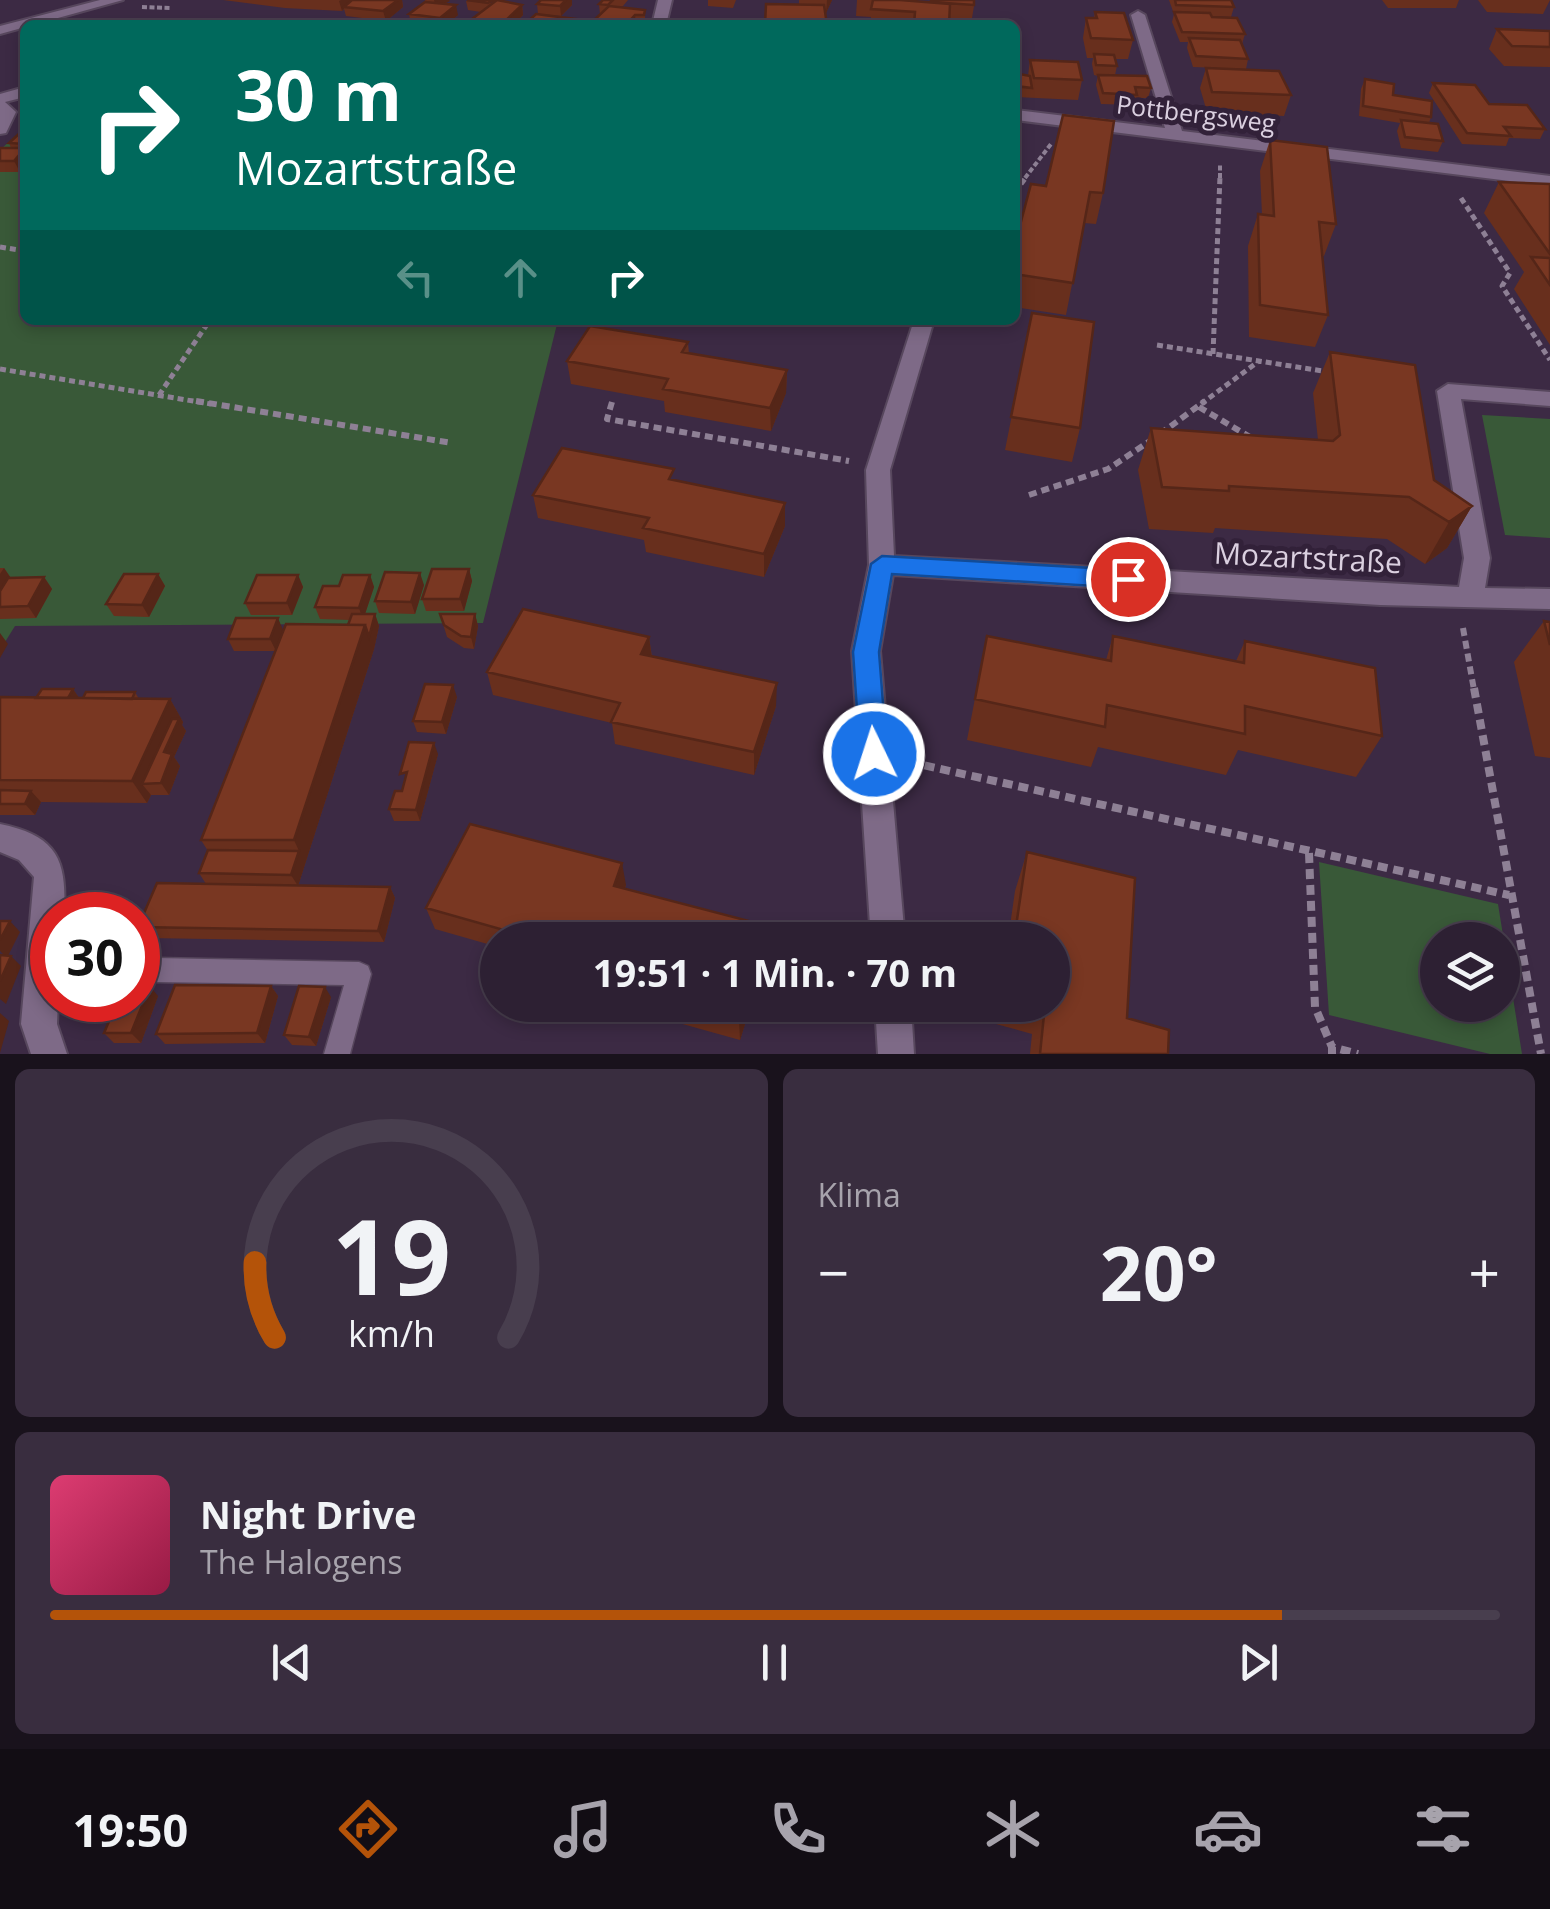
<!DOCTYPE html>
<html lang="de">
<meta charset="utf-8">
<style>
:root{--surface:#2d2033;--page:#392d3f;--text:#f1f3f6;--muted:#a7a3ac;--line:#483e4e;--accent:#b45309}
body{margin:0;font-family:"Open Sans",sans-serif;background:var(--page);color:var(--text);height:100vh;display:flex;flex-direction:column;font-size:38px;white-space:nowrap}
*{box-sizing:border-box;margin:0}
p{font-size:32px;color:var(--muted)}
.icon{flex:none;width:55px;height:55px;fill:none;stroke:currentColor;stroke-width:2;stroke-linecap:round;stroke-linejoin:round}
.map{position:relative;height:1054px;overflow:hidden}
.details{display:flex;flex-direction:column;gap:15px;padding:15px;background:#19121c;flex:1}
.details>*{flex:none}
.banner{position:absolute;left:20px;top:20px;width:1000px;height:305px;border-radius:15px;box-shadow:0 5px 15px #0003,0 0 0 2px var(--line);background:#00695c;color:#fff;overflow:hidden}
.fabs{position:absolute;left:1420px;top:922px;display:grid;gap:20px}
.fabs a{display:grid;place-items:center;width:100px;height:100px;border-radius:50%;background:var(--surface);box-shadow:0 5px 15px #0003,0 0 0 2px var(--line);font-size:50px}
.speed{position:absolute;left:30px;top:892px;display:flex;gap:20px;font-size:50px;font-weight:700;text-align:center}
.speed>*{display:grid;place-content:center;width:130px;height:130px;border-radius:50%;background:var(--surface);box-shadow:0 5px 15px #0003,0 0 0 2px var(--line);line-height:1}
.speed .limit{border:15px solid #d22;background:#fff;color:#111}
.pin{position:absolute;display:grid;place-items:center;width:85px;height:85px;color:#fff;margin:-42px;border:5px solid #fff;border-radius:50%;box-shadow:0 2px 10px #0007}
.me{position:absolute;width:110px;margin:-55px;rotate:356deg;stroke-linejoin:round;filter:drop-shadow(0 0 8px #0008)}
.turn{display:flex;align-items:center;gap:35px;height:210px;padding:0 50px;font-size:45px}
.turn .icon{width:130px;height:130px;stroke-width:2.5}
.turn b{display:block;font-size:70px;line-height:85px}
.lanes{display:flex;align-items:center;height:95px;padding:0 50px;background:#0003;justify-content:center;gap:50px;direction:ltr}
.lanes .off{opacity:.35}
.big{font-size:75px;font-weight:700;line-height:1.1}
.details .tile{flex:1;display:flex;flex-direction:column;justify-content:center;gap:15px;min-width:0;padding:0 35px;border-radius:15px;background:var(--page)}
.details .dial{align-items:center;gap:0}
.dial svg{height:260px;overflow:visible;fill:none;stroke:var(--line);stroke-width:7;stroke-linecap:round;text-anchor:middle}
.dial text{fill:var(--text);stroke:none}
.song{display:flex;align-items:center;gap:30px}
.cover{width:120px;height:120px;border-radius:15px;background:linear-gradient(135deg,hsl(340 70% 55%),hsl(340 70% 35%))}
.played{height:10px;border-radius:5px;background:linear-gradient(90deg,var(--accent) 85%,var(--line) 85%)}
.keys{display:flex;justify-content:space-around;direction:ltr}
.heat{display:flex;justify-content:space-between;align-items:center;font-size:55px;direction:ltr}
.details .tiles{flex:1;display:grid;gap:15px;grid-template-columns:1fr 1fr}
.tile:last-child{grid-column:span 2}
.trip{position:absolute;left:480px;top:922px;width:590px;height:100px;border-radius:50px;background:var(--surface);box-shadow:0 5px 15px #0003,0 0 0 2px var(--line);font-weight:700;line-height:100px;text-align:center}
.dock{display:flex;height:160px;justify-content:space-around;align-items:center;background:#120d14;color:var(--muted)}
.dock .icon{width:70px;height:70px}
.dock .selected{color:var(--accent)}
.dock b{font-size:45px;color:var(--text)}
.map>svg:first-child{display:block}
.green{fill:#395938;fill-rule:evenodd}
.lines{fill:none;stroke-linecap:round;stroke-linejoin:round}
.service-casing{stroke:#57475d;stroke-width:3}
.minor-casing{stroke:#57475d;stroke-width:4}
.tertiary-casing{stroke:#57475d;stroke-width:4}
.path-far3{stroke:#8e8095;stroke-width:4;stroke-dasharray:5 2.5;stroke-linecap:butt}
.path-far2{stroke:#8e8095;stroke-width:5;stroke-dasharray:6 4;stroke-linecap:butt}
.path-far1{stroke:#8e8095;stroke-width:6;stroke-dasharray:8 5;stroke-linecap:butt}
.path{stroke:#8e8095;stroke-width:8;stroke-dasharray:10 6;stroke-linecap:butt}
.service{fill:#7e6a87;fill-rule:evenodd}
.minor{fill:#7e6a87;fill-rule:evenodd}
.tertiary{fill:#7e6a87;fill-rule:evenodd}
.wall{fill:#682f1d}
.shaded-wall{fill:#552618}
.building{fill:#793722;stroke:#552618;stroke-width:2.5}
.route{fill:#1a73e8;stroke:#114b97;stroke-width:2.5}
.labels{text-anchor:middle;dominant-baseline:central;stroke-width:10;stroke-linejoin:round;paint-order:stroke}
.far-street-label{font-size:25px;fill:#dbd0e0;stroke:#322139}
.street-label{font-size:30px;fill:#dbd0e0;stroke:#322139}
</style>
<div class="map">
<svg width="1550" height="1054" viewBox="0 0 1550 1054">
<rect width="100%" height="100%" fill="#3c2a44"/>
<!-- green -->
<path class="green" d="M25 127V320H558L483 623 15 626 5 642H0V150Z
M1482 415 1550 419V538L1505 535Z
M1319 862 1498 904 1522 1054H1490L1329 1015ZM1502 940V1005H1438V940Z"/>
<g class="lines">
<!-- service casing -->
<g class="service-casing">
<path id="service" d="M157 958 359 962 368 966 371 974 350 1054H324L344 985 157 982 148 978 145 970 148 962Z"/>
</g>
<!-- minor casing -->
<g class="minor-casing">
<path id="minor" d="M658 0H672L666 25H652Z
M1138 11 1145 15 1182 131 1550 176V186L1015 120V110L1165 128 1131 15Z
M25 87V97L5 102 16 112 6 133 0 134V94Z
M914 320H934L890 470 894 556 1459 587 1464 558 1437 391 1448 384 1550 392V406L1461 399 1490 558 1485 588 1550 589V609L1380 605 893 575 880 651 905 940H871L852 651 869 565 866 470Z
M0 824C58 836 67 860 64 915H52V1000H58L57 1024 67 1054H31L21 1024 34 877 19 860 0 852Z
M875 1005H911L914 1054H878Z"/>
</g>
<!-- tertiary casing -->
<g class="tertiary-casing">
<path id="tertiary" d="M100 0H123L0 34V26Z"/>
</g>
<!-- path-far3 -->
<path class="path-far3" d="M142 7 170 8
M1025 178 1051 144
M1220 178V165"/>
<!-- path-far2 -->
<path class="path-far2" d="M1015 192 1027 176
M1461 198 1510 273 1502 286 1550 360
M0 247 25 251
M521 320 553 324 555 320
M1157 345 1329 372
M1213 354 1220 176
M0 369 211 404
M159 395 210 320
M1201 404 1259 361"/>
<!-- path-far1 -->
<path class="path-far1" d="M196 401 452 443
M612 402 607 419 849 461
M1199 407 1250 437
M1160 434 1205 401
M1029 495 1108 469 1150 441
M1463 628 1474 690"/>
<!-- path -->
<path class="path" d="M1474 688 1541 1054
M909 762 1509 895
M1309 853 1315 1007 1332 1047
M86 900H101L113 915
M1332 1054V1047L1358 1054"/>
<!-- service -->
<use href="#service" class="service"/>
<!-- minor -->
<use href="#minor" class="minor"/>
<!-- tertiary -->
<use href="#tertiary" class="tertiary"/>
</g>
<!-- wall -->
<path class="wall" d="M223 0H402L403 7 386 21 346 16 344 9 342 11 285 8Z
M425 0H449L445 4 458 15 446 25 411 24 409 14 425 2Z
M541 0H572V5L561 16 538 14 537 4Z
M603 0H628L623 6 616 7 645 10V25H589L600 14 599 4Z
M708 0H736L733 8 708 6Z
M799 0H832L826 13 799 4Z
M857 0H907L931 2 975 0 971 24 949 23V25H870L871 17 856 16Z
M1169 0H1231L1234 7 1231 17 1212 16 1245 34 1242 44 1248 59 1246 69 1193 67 1187 48 1188 42H1180L1172 22 1174 14Z
M1382 0H1459L1456 8H1388Z
M1478 0H1550L1543 14 1487 12Z
M466 1 522 5 523 15 513 25H468V22L481 12 468 10Z
M1095 12 1133 40 1128 59H1115L1117 66 1115 75 1151 88 1148 98H1137L1135 105 1101 104 1096 85 1098 76 1094 75 1092 64 1093 58H1087L1083 38 1086 18H1094Z
M1497 29 1550 31V67L1504 66 1489 49Z
M1030 60 1082 80 1078 100 1015 97V73L1028 76Z
M1206 68 1291 95 1284 116 1207 112 1200 88Z
M1365 79 1431 117 1429 123 1443 141 1438 152 1401 148 1397 131 1400 123 1359 116 1361 89Z
M1433 83 1489 104 1545 129 1540 139 1509 138 1506 146 1462 144 1429 93Z
M25 131V165L20 172H0V148H11L9 143Z
M1270 140 1336 224 1324 256H1322L1328 315 1315 347 1249 337 1248 246 1258 214 1262 215 1260 171Z
M1499 182 1550 184V345L1514 289 1524 272 1484 213Z
M1031 184 1103 193 1096 224 1084 223 1066 315 1015 307V244Z
M1032 313 1080 428 1072 462 1005 450Z
M688 342 689 354 787 370 786 393 771 431 665 412 664 401 571 384 567 361Z
M1330 352 1434 480 1472 506 1447 548 1425 564 1387 539 1215 528 1213 533 1149 529 1138 470 1151 428 1318 440 1313 393Z
M674 480 785 526 764 577 646 552 644 540 538 518 533 495Z
M0 568H4L11 578 44 577 52 589 36 618 0 619Z
M469 569 472 581 464 611H426L422 599Z
M158 574 165 586 149 617 114 616 106 604Z
M298 575 303 587 292 615H251L245 603Z
M370 575 374 587 365 614H375L379 626 374 649 298 886 390 887 395 898 384 942 147 938 138 927 206 884 199 873 208 851 201 840 348 625 350 620 320 619 315 607 339 586Z
M424 585 415 614 379 613 375 601Z
M440 614H475L478 626 474 649 464 648 447 637Z
M278 618 276 651H234L228 639Z
M1544 621 1550 622V758L1535 756 1514 662Z
M987 636 1106 660 1113 636 1236 661 1245 641 1382 736 1356 777 1238 750 1226 775 1098 747 1091 767 967 740Z
M649 637 652 657 776 706 754 775 615 744 612 723 493 695 487 672Z
M73 689 79 698 135 692 139 699H170L183 722 182 725 186 731 174 757 180 766 169 795H151L147 803 41 802 35 815H0V697L36 698Z
M457 697 446 734 417 732 413 721Z
M438 754 420 821H394L389 809 402 791 404 783Z
M1027 852 1127 1018 1168 1054H1030L1032 1034 996 1024 998 1005H1052V940H1008L1015 891Z
M626 885 625 888 768 926V940H498V947L435 929 426 908Z
M271 986 278 996 265 1043 165 1044 156 1034Z
M158 996 141 1043H114L104 1033Z
M331 997 316 1046 292 1045 284 1035Z
M614 1005H751L740 1040Z"/>
<!-- shaded-wall -->
<path class="shaded-wall" d="M341 0H353L344 7V9L342 11 339 1Z
M398 0H402L403 7 386 21 383 11Z
M434 0H449L450 1 436 8Z
M565 0H572V5L561 16 560 6Z
M827 0H832L826 13Z
M456 5 458 15 446 25H442L440 18Z
M522 5 523 15 513 25H501Z
M635 15 636 25H626Z
M25 148V165L20 172 14 161Z
M787 370 786 393 771 431 770 408Z
M785 503V526L764 577V554Z
M1472 506 1447 548 1425 564 1449 522Z
M4 568 12 580 0 597V574Z
M469 569 472 581 464 611 460 599Z
M420 573 424 585 415 614 411 602Z
M158 574 165 586 149 617 142 605Z
M298 575 303 587 292 615 287 603Z
M370 575 374 587 363 620 359 608Z
M44 577 52 589 36 618 28 606Z
M375 614 379 626 374 649 298 886 291 875 299 851 294 840 365 625Z
M475 614 478 626 474 649 471 637Z
M278 618 283 630 276 651 270 639Z
M0 633 8 644 0 658Z
M649 637 652 660 641 654Z
M777 683 776 706 754 775V752Z
M453 685 457 697 446 734 442 722Z
M73 689 81 701 62 709Z
M170 699 183 722 182 725 186 731 174 757 180 766 169 795 161 783 142 784 151 795 147 803 132 781Z
M434 743 438 754 420 821 416 810Z
M31 791 41 802 35 815 25 804Z
M622 863 626 885 618 907 614 886Z
M390 887 395 898 384 942 378 931Z
M10 921 20 932 7 958 0 951V940Z
M11 956 21 966 6 1004 0 999V981Z
M150 986 158 996 141 1043 131 1033Z
M271 986 278 996 265 1043 257 1033Z
M325 987 331 997 316 1046 309 1037Z
M744 1005H751L740 1040 739 1021Z
M0 1013 9 1021 0 1053Z"/>
<!-- building -->
<path class="building" d="M352 0H398L383 11 344 7Z
M467 0H493L488 3Z
M497 0 522 5 501 25 468 22Z
M541 0H566L560 6 537 4Z
M603 0H613L608 5 599 4Z
M873 0H900L950 4 949 25H914L915 12 871 9Z
M931 0H974V5L931 2Z
M1175 0H1231L1234 7 1176 5Z
M425 2 456 5 440 18 409 14Z
M766 4 824 5 827 25H765Z
M609 6 645 10 644 15H635L626 25H589Z
M1095 12 1124 13 1133 40 1091 38 1086 18H1097Z
M1174 12 1210 13 1212 17 1237 18 1245 34 1182 32Z
M536 14 575 19 569 25H524Z
M1497 29 1550 31V47L1512 46Z
M1189 38 1240 40 1248 59 1196 56Z
M1094 54 1114 55 1117 66 1096 65Z
M1030 60 1078 62 1082 80 1034 78Z
M1206 68 1279 71 1291 95 1212 92Z
M1015 73 1030 76 1032 88 1015 86Z
M1098 75 1147 76 1151 88 1135 87 1137 95 1103 93Z
M1365 79 1394 84 1393 95 1432 101 1431 117 1363 106Z
M1433 83 1475 85 1489 104 1527 105 1545 129 1504 127 1511 136 1467 133Z
M1063 115 1114 121 1103 193 1090 192 1073 283 1015 274V244L1031 184 1046 186Z
M1401 120 1438 124 1443 141 1405 137Z
M22 131H25V144L9 143Z
M1270 140 1327 147 1336 224 1319 222 1328 315 1260 305 1258 214 1274 216Z
M0 148H25L14 161H0Z
M1499 182 1550 184V254Z
M1531 257 1550 258V285Z
M1032 313 1094 322 1080 428 1011 417Z
M590 326 688 342 682 352 787 370 770 408 663 389 668 379 567 361Z
M1330 352 1415 365 1434 480 1472 506 1449 522 1409 497 1229 486V491L1162 487 1151 428 1333 441 1340 435Z
M562 448 674 469 669 479 785 503 764 554 643 528 649 518 533 495Z
M432 569H469L460 599H422Z
M385 572 420 573 411 602 375 601Z
M124 574H158L142 605 106 604Z
M257 575H298L287 603H245Z
M343 575H370L359 608 315 607 323 586H339Z
M44 577 28 606 0 607V591L8 578Z
M523 609 649 637 641 654 777 683 754 752 611 722 620 703 487 672Z
M352 614H375L369 637 365 625H348Z
M440 614H475L471 637 461 636 444 625Z
M236 618H278L270 639H228Z
M1544 621 1550 622V645Z
M286 624 365 625 294 840H201Z
M987 636 1111 661 1113 636 1244 663 1245 641 1375 668 1382 736 1245 706V734L1107 705 1105 727 975 699Z
M425 684 453 685 442 722 413 721Z
M42 689H73L68 698H36Z
M86 692H135L132 699 83 698Z
M0 697 170 699 132 781 0 780Z
M172 719H179L164 752 172 754 161 783 142 784Z
M409 742 434 743 416 810 389 809 395 791H402L407 772 400 774Z
M0 790 31 791 25 804H0Z
M470 824 622 863 614 886 768 926 763 940H539L426 908Z
M208 850 299 851 291 875 199 873Z
M1027 852 1135 878 1127 1018 1169 1030 1168 1054H1040L1045 1005H1052V940H1014Z
M157 883 390 887 378 931 138 927Z
M0 921H10L0 940Z
M0 955 11 956 0 981Z
M175 985 271 986 257 1033 156 1034Z
M138 986H150L131 1033H104L118 1000H138Z
M299 986 325 987 309 1037 284 1035Z
M681 1005H744L739 1021Z"/>
<!-- route -->
<path class="route" d="M882 556 1128 570 1139 579 1128 588 892 574 879 652 887 754 883 763 874 766 864 763 860 754 853 652 871 564Z"/>
<g class="labels">
<!-- far-street labels -->
<g class="far-street-label">
<text transform="translate(1196 113) rotate(7)">Pottbergsweg</text>
</g>
<!-- street labels -->
<g class="street-label">
<text transform="translate(1308 557) rotate(3)">Mozartstraße</text>
</g>
</g>
</svg>
<div class="fabs">
<a><svg class="icon" aria-label="layers" viewBox="0 0 24 24"><path d="M12 4l9 5-9 5-9-5zM3 14l9 5 9-5"/></svg></a>
</div>
<div class="speed"><div class="limit">30</div></div>
<div class="pin" style="left:1128px;top:579px;background:#d93025"><svg class="icon" aria-label="arrive" viewBox="0 0 24 24"><path d="M6 21V4h12l-3 4 3 4H6"/></svg></div>
<svg class="me" style="left:874px;top:754px" viewBox="-20 -20 40 40"><circle r="17" fill="#1a73e8" stroke="#fff" stroke-width="3"/><path d="M0-11L8 9 0 5-8 9z" fill="#fff"/></svg>
<div class="trip">19:51 · 1 Min. · 70 m</div>
<div class="banner">
<div class="turn"><svg class="icon" aria-label="right" viewBox="0 0 24 24"><path d="M7 20v-9h11M14 6l5 5-5 5"/></svg><div><b>30 m</b>Mozartstraße</div></div>
<div class="lanes"><svg class="icon off" aria-label="left" viewBox="0 0 24 24"><path d="M17 20v-9H6M10 6l-5 5 5 5"/></svg><svg class="icon off" aria-label="ahead" viewBox="0 0 24 24"><path d="M12 20V5M6 11l6-6 6 6"/></svg><svg class="icon" aria-label="right" viewBox="0 0 24 24"><path d="M7 20v-9h11M14 6l5 5-5 5"/></svg></div>
</div>
</div>
<section class="details">
<div class="tiles">
<div class="tile dial"><svg viewBox="0 0 100 80">
<path d="M14 69A42 42 0 1 1 86 69"/>
<path d="M14 69A42 42 0 0 1 8 46" stroke="#b45309"/>
<text x="50" y="56" font-size="32" font-weight="700">19</text>
<text x="50" y="72" font-size="11">km/h</text>
</svg></div>
<div class="tile"><p>Klima</p>
<div class="heat"><a>−</a><b class="big">20°</b><a>+</a></div>
</div>
<div class="tile">
<div class="song"><i class="cover"></i><div><b>Night Drive</b><p>The Halogens</p></div></div>
<div class="played"></div>
<div class="keys"><svg class="icon" aria-label="previous" viewBox="0 0 24 24"><path d="M18 5L8 12l10 7zM5 5v14"/></svg><svg class="icon" aria-label="pause" viewBox="0 0 24 24"><path d="M8 5v14M16 5v14"/></svg><svg class="icon" aria-label="next" viewBox="0 0 24 24"><path d="M6 5l10 7-10 7zM19 5v14"/></svg></div>
</div>
</div>
</section>
<nav class="dock">
<b>19:50</b>
<svg class="icon selected" aria-label="directions" viewBox="0 0 24 24"><path d="M12 3l9 9-9 9-9-9zM9 14v-3h6M13 9l2 2-2 2"/></svg>
<svg class="icon" aria-label="music" viewBox="0 0 24 24"><path d="M9 18V5l10-2v13"/><circle cx="6" cy="18" r="3"/><circle cx="16" cy="16" r="3"/></svg>
<svg class="icon" aria-label="phone" viewBox="0 0 24 24"><path d="M5 4h4l2 5-3 2q2 4 5 5l2-3 5 2v4C11 20 4 13 5 4z"/></svg>
<svg class="icon" aria-label="climate" viewBox="0 0 24 24"><path d="M12 3v18M4 7l16 10M4 17L20 7"/></svg>
<svg class="icon" aria-label="car" viewBox="0 0 24 24"><path d="M5 17H2v-5l4-1 3-4h7l3 4 3 1v5h-3M9 17h6M6 11h13"/><circle cx="7" cy="17" r="2"/><circle cx="17" cy="17" r="2"/></svg>
<svg class="icon" aria-label="filters" viewBox="0 0 24 24"><path d="M4 7h16M4 17h16"/><circle cx="9" cy="7" r="2"/><circle cx="15" cy="17" r="2"/></svg>
</nav>
